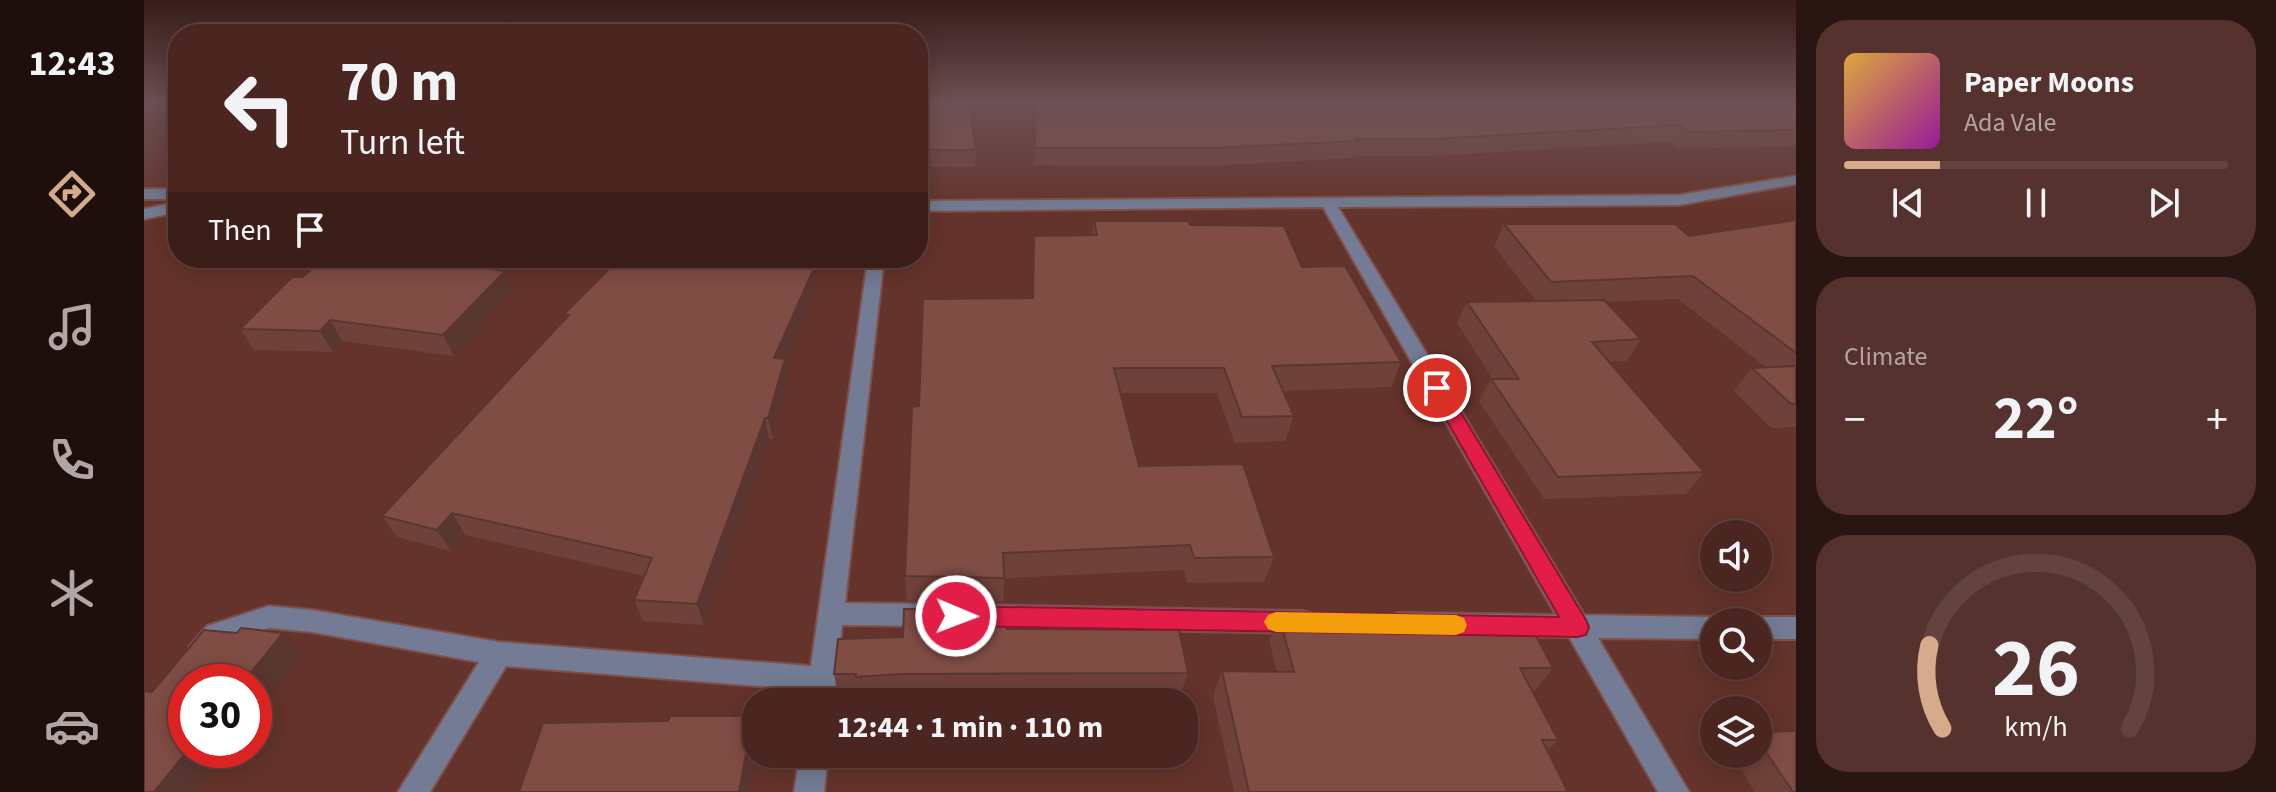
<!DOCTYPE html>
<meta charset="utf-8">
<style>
:root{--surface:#4b2620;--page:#55322d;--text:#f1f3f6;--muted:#b2a5a5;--line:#62433e;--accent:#d6ab8b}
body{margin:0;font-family:"Source Sans 3",sans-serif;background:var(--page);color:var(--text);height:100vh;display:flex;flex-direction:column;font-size:30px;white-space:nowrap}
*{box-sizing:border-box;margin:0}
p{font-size:26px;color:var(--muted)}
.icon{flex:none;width:44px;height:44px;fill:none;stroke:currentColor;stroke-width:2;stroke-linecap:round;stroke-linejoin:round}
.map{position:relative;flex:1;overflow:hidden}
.details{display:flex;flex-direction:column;gap:20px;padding:20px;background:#291512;width:480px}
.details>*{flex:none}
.top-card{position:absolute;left:24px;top:24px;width:760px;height:244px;border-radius:32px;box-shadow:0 4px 20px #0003,0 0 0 2px var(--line);background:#4b2620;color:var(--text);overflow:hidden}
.tools{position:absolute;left:1556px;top:520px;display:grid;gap:16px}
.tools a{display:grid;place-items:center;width:72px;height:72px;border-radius:50%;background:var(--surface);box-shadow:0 4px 20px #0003,0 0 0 2px var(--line);font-size:40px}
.speed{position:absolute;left:24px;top:664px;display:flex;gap:16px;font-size:40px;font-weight:700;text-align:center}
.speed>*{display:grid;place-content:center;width:104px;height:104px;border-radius:50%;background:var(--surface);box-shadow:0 4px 20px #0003,0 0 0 2px var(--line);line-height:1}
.speed .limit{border:12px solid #d22;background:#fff;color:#111}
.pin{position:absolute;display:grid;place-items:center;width:68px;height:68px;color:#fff;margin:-34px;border:4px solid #fff;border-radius:50%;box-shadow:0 2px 8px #0007}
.me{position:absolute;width:88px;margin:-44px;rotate:91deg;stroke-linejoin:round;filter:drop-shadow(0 0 6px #0008)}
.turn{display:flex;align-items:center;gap:28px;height:168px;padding:0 40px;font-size:36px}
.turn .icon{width:104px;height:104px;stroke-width:2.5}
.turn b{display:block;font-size:56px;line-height:68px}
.then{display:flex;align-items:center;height:76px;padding:0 40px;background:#0003;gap:16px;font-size:30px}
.big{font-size:60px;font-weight:700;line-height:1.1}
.details .card{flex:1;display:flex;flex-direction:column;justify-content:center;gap:12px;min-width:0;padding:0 28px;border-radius:32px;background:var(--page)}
.details .dial{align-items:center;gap:0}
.dial svg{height:208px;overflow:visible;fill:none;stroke:var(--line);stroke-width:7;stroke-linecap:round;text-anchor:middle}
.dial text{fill:var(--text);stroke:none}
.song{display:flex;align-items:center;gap:24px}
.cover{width:96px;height:96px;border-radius:12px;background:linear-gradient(135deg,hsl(40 70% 55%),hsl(300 70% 35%))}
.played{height:8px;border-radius:4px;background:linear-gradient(90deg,var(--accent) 25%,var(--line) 25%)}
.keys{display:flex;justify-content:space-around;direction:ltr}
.heat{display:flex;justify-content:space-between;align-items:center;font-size:44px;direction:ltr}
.trip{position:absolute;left:598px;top:688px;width:456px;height:80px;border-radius:32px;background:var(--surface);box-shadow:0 4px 20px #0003,0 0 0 2px var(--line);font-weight:700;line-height:80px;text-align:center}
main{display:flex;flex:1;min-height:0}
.tab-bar{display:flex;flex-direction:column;width:144px;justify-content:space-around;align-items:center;background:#1e0f0d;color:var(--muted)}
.tab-bar .icon{width:56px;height:56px}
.tab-bar .on{color:var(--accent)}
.tab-bar b{font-size:36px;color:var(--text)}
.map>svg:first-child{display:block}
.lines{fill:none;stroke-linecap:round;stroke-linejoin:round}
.minor-casing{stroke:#7e5049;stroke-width:4}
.minor{fill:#737c94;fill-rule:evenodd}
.wall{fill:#6e423a}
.shaded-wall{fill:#5a3630}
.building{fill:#804d44;stroke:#5a3630;stroke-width:2}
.route{fill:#e11d48;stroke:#92132f;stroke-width:2}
.slow{fill:#f59e0b}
</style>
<main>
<nav class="tab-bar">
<b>12:43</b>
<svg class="icon on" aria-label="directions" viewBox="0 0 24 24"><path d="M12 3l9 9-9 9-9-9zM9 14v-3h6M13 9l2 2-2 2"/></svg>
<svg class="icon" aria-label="music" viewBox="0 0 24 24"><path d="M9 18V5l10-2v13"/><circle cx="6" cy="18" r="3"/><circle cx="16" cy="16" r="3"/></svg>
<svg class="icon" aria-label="phone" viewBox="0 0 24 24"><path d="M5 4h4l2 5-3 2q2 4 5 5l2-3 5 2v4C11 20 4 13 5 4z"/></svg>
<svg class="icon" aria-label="climate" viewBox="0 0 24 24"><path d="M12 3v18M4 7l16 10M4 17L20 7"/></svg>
<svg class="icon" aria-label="car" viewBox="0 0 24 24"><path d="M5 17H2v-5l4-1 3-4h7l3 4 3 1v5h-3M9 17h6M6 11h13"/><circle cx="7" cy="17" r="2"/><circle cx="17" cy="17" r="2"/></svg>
</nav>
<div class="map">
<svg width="1652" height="792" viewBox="0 0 1652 792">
<rect width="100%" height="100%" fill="#64332b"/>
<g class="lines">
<!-- minor casing -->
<g class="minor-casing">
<path id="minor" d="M1652 176V184L1535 205 1194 207 1440 615 1570 617 1579 620 1570 622V639L1454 638 1545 792H1514L1425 637 1255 635 1246 632 1242 624 1246 616 1255 613 1412 615 1179 207 774 211V201L1535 195Z
M0 189H34V199H0Z
M34 202V212L0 219V209Z
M724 258H740L701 603 787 604 796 607 800 615 796 623 787 626 698 625 690 702H662L664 690 362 666 286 792H254L335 662 168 632 125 628 81 642 67 655 58 658 49 655 45 647 63 626 125 606 168 610 355 642 667 666Z
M835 605 1159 611 1168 614 1172 622 1168 630 1159 633 835 627 826 624 822 616 826 608Z
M1614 617H1652V639H1614V622H1604Z
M656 754H684L680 792H650Z"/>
</g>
<!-- minor -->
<use href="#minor" class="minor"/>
</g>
<!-- wall -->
<path class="wall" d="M774 101 832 150 831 167H774Z
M891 101H1652V146L1535 149 1525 142 1285 156H1210L1209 158 1067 166 890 165Z
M1652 220V427L1627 428 1590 391 1608 368 1622 367 1534 299 1461 302 1497 339 1483 361 1465 362 1560 472 1542 494 1400 499 1335 401 1347 379H1349L1313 323 1323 302 1392 301 1350 246 1360 224 1545 236Z
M950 221 1046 225 1158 267 1257 362 1247 387 1139 391 1150 416 1141 441 1091 443 1073 393H976L995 466 1130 557 1120 582 1043 583 1040 570 860 578 859 602 763 601 761 576 775 406 888 298 890 236 948 235Z
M612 258V262L674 287 642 362 645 380 629 439H625L560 625 499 621 490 600 500 576 321 535 307 551 253 537 238 516 422 318 420 314Z
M343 268 361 271 370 291 310 356 198 341 189 352 110 350 96 329 159 277Z
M1135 616 1284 628 1409 668 1389 693 1414 740 1403 751 1424 792H1090L1069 696 1078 671 1133 672 1125 640Z
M863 629 1044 673 1037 693H762L715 697 714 693 694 694 690 674 759 637Z
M1614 732 1652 792H1611L1587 754H1614Z"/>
<!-- shaded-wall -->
<path class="shaded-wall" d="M0 101H34V107L0 120Z
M326 258H351L329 286 320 266Z
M605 258H612L614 271 602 261Z
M671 266 674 287 642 362 645 380 629 439 624 418 630 358Z
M361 271 370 291 310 356 299 335Z
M186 320 198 341 189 352 176 331Z
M621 418 625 439 560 625 553 604Z
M308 513 321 535 307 551 293 530Z
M139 633 158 654 110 716V682H99Z
M609 716 612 725 613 754 606 792H595Z
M44 750H83L51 792H10Z"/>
<!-- building -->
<path class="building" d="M774 101H825L832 150H774Z
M892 101H1652V130L1545 132 1535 125 1291 139H1212L1214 141 1071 148H891Z
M1652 220V353L1549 276 1407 282 1360 224H1531L1545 236Z
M950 221H1045L1046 225 1140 226 1158 267 1201 266 1257 362 1128 366 1150 416 1098 417 1080 368H970L995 466 1099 464 1130 557 1050 558 1046 545 859 553 860 578 761 576 768 407 775 406 779 299 889 298 890 236 953 235Z
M179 258H326L320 266 361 271 299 335 186 320 176 331 96 329 148 277H159Z
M476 258H605L602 261 671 266 630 358 641 359 624 418H621L553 604 490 600 508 558 308 513 293 530 238 516 425 315 420 314Z
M1460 300 1497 339 1448 342 1560 472 1414 477 1347 379H1375L1323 302Z
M1652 366V404H1647L1608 368Z
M760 609 862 610 863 629 1035 630 1044 673 760 674 711 677 712 674H690L694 639 759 637Z
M1135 616 1279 617 1284 628 1389 630 1409 668H1376L1414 740H1398L1424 792H1105L1078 671 1150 672Z
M97 628 139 633 99 682H42V750H44L10 792H0V691L8 692 60 630 93 633Z
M526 716H609L595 792H375L399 723 524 721Z
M1652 731V792H1649L1614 740V732Z"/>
<!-- sky -->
<linearGradient id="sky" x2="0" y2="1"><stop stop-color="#371c18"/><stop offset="0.48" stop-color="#6c5055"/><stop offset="1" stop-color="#6c5055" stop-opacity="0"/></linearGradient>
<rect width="1652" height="212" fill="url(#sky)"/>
<!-- route -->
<path class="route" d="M1293 382 1299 383 1442 620 1445 627 1442 635 1433 637 812 626 804 623 800 616 804 609 812 606 1415 617 1284 388Z"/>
<!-- slow -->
<path class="slow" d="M1132 612 1312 615 1320 618 1323 625 1320 632 1312 635 1132 632 1124 629 1120 622 1124 615Z"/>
</svg>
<div class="tools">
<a><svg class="icon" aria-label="sound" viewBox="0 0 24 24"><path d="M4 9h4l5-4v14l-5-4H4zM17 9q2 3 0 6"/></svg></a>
<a><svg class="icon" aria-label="search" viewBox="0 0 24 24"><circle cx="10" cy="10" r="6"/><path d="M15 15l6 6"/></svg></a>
<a><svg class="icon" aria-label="layers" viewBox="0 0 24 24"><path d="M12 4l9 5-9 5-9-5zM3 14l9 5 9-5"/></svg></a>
</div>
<div class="speed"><div class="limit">30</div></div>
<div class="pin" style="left:1293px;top:388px;background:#d93025"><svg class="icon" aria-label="arrive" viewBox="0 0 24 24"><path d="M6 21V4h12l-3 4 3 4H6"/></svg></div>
<svg class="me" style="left:812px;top:616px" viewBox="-20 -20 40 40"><circle r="17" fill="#e11d48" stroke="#fff" stroke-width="3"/><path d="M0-11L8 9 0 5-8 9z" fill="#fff"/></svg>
<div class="trip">12:44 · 1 min · 110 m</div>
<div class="top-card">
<div class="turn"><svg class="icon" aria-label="left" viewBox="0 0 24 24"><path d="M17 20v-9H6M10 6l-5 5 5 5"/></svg><div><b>70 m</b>Turn left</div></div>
<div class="then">Then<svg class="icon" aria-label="arrive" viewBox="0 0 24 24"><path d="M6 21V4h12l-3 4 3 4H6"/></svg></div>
</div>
</div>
<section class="details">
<div class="card">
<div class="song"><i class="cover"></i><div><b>Paper Moons</b><p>Ada Vale</p></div></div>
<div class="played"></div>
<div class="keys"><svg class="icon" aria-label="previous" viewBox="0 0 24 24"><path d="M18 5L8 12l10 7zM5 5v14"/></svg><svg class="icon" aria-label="pause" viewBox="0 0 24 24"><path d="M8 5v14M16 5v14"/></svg><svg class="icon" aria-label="next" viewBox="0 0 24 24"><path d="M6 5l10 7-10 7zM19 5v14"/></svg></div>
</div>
<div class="card"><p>Climate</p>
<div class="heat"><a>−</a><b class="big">22°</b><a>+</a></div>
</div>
<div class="card dial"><svg viewBox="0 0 100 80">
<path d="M14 69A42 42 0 1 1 86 69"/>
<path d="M14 69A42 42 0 0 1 9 37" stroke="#d6ab8b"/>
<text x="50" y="56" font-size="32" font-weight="700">26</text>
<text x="50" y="72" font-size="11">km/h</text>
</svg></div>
</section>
</main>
